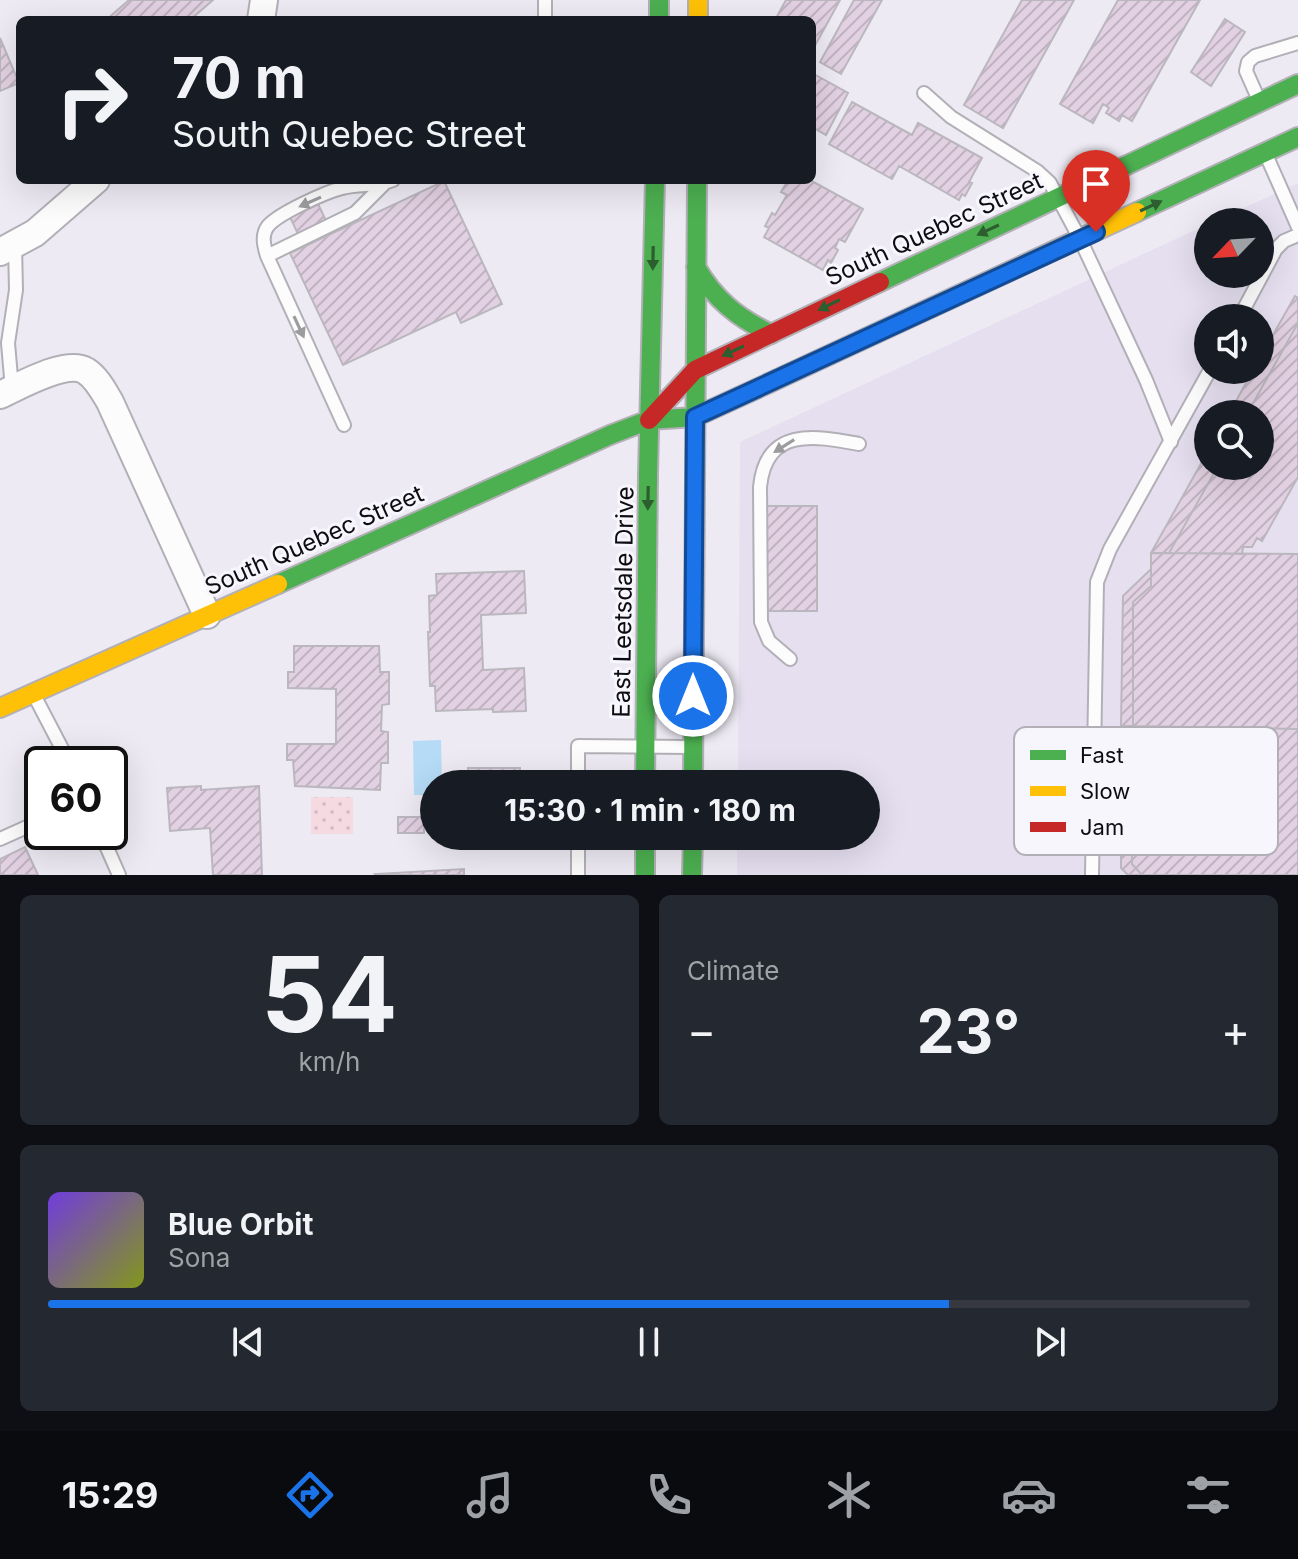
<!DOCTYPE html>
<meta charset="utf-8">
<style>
:root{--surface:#171b24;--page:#242831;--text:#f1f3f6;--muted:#9ea1a6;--line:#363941;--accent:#1a73e8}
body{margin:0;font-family:Inter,sans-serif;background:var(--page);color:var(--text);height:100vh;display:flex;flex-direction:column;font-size:30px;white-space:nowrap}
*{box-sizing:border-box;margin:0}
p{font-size:26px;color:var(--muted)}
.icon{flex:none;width:44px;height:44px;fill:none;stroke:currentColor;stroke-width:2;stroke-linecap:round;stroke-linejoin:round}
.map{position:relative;height:875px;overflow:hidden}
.sheet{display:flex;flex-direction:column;gap:20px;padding:20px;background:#0d0f14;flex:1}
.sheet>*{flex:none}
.banner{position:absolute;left:16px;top:16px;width:800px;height:168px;border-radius:12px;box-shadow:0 8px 32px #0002;background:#171b24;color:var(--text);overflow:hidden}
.needle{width:52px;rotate:245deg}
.tools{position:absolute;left:1194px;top:208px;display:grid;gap:16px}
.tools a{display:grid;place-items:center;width:80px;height:80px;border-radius:50%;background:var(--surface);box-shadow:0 8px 32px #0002;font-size:40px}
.speed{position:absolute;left:24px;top:746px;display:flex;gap:16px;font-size:40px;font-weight:700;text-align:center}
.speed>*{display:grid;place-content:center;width:104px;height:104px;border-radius:50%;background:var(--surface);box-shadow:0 8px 32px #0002;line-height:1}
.speed .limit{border:4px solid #111;border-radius:12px;background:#fff;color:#111}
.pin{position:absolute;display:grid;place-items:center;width:68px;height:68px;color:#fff;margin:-82px -34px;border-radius:50% 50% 50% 0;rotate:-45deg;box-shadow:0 0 8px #0007}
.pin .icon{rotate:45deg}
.me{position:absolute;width:88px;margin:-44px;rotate:0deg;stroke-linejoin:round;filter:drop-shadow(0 0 6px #0008)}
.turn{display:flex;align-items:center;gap:28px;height:168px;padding:0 24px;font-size:36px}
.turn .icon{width:104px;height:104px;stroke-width:2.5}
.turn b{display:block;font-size:56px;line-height:68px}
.big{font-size:60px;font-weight:700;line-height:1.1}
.sheet .card{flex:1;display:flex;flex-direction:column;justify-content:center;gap:12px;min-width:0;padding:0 28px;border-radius:12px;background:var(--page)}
.sheet .dial{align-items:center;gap:0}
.dial b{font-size:104px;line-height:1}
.song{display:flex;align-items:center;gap:24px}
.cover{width:96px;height:96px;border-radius:12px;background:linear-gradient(135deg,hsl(260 70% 55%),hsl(70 70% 35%))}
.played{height:8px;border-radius:4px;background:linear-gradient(90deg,var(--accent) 75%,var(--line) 75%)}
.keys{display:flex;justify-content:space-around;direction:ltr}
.heat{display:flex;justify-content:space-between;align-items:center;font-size:44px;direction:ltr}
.sheet .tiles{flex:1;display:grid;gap:20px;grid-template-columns:1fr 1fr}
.card:last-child{grid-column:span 2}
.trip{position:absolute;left:420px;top:770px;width:460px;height:80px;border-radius:40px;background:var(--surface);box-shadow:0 8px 32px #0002;font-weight:700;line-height:80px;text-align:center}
.menu{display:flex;height:128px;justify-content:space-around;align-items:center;background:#090b0e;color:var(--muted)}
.menu .icon{width:56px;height:56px}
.menu .current{color:var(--accent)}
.menu b{font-size:36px;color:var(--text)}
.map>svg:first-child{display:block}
.built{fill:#e5dff0;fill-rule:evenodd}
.grass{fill:url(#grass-dots)}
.water{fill:#b5dbf6}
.building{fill:url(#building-hatch);stroke:#bbb7be;stroke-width:2}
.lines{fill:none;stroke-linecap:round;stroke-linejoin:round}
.lane-casing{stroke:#b2b0b6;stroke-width:16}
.street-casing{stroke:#b2b0b6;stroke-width:30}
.fast-casing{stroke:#b2b0b6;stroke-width:22}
.slow-casing{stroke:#b2b0b6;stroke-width:22}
.jam-casing{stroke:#b2b0b6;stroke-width:22}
.lane{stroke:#fcfcfd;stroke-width:12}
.street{stroke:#fcfcfd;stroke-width:26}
.fast{stroke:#4caf50;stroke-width:18}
.slow{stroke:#ffc107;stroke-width:18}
.jam{stroke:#c62828;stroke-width:18}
.oneway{fill:#9c9c9f}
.oneway2{fill:#2c5e30}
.route-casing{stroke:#114b97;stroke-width:20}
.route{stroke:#1a73e8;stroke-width:14}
.labels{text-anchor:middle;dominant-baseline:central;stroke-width:6;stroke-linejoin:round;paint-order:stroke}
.street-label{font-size:24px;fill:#0d0c11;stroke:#f8f6fd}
.key{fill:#f8f6fd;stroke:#b2b0b6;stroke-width:2}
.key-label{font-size:22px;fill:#0d0c11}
</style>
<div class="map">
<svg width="1298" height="875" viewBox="0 0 1298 875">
<defs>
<pattern id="grass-dots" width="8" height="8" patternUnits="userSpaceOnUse" patternTransform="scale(2)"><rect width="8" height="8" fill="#f5dae2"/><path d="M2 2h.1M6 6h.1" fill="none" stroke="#d1bac1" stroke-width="1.8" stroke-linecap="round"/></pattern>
<pattern id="building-hatch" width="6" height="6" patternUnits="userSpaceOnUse" patternTransform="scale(2)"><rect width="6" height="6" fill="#e2d1e2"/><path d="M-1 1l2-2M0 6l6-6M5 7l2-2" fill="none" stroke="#c1b2c1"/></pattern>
</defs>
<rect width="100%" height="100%" fill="#edeaf4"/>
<!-- built -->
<path class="built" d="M1298 183V875H737V836H866V784H738L740 442 1208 224V274H1260V222H1213ZM1208 318H1260V370H1208ZM1208 414H1260V466H1208Z"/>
<!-- grass -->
<path class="grass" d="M311 797H353V834H311Z"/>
<!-- water -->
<path class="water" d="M441 740 442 784H434V795H414L413 741Z"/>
<!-- building -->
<path class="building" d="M129 0H213L190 20H106Z
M786 0H840L812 51V20H775Z
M854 0H882L841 74 820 62Z
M1022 0H1074L1003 128 964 105Z
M1118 0H1200L1132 121 1122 115 1119 121 1106 113 1109 108 1103 104 1093 123 1060 104Z
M1225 19 1245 32 1211 86 1191 72Z
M0 38 19 83 0 91Z
M812 73 848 93 826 135 812 127Z
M852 102 912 135 918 123 982 158 969 182 972 183 965 196 962 194 959 200 899 166 892 179 829 144Z
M788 180H810L863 209 845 242 839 239 835 248 838 250 831 263 828 260 823 270 764 237 769 228 765 226 772 213 775 215 787 195 781 192Z
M444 181 502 304 461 323 456 312 343 365 290 253Z
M318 204 332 233 304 247 290 217Z
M1295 296 1298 298V323L1247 414H1229L1253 370H1260V358Z
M1298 323V477L1262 541 1257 538 1252 547H1243L1242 554 1169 553 1218 466H1260V414H1247Z
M1208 451V466H1218L1169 553H1151Z
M765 506H817V611H766Z
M1151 553 1298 554V729L1133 726V602L1151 586Z
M1151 569V586L1133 602V726H1121L1123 596Z
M524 571 526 613 481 615 483 670 524 668 526 711 493 712V709L436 711 435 686H430L428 632H430L429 596 437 595 436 574Z
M294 646H379L380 672H389V704L382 705 381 731 388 732V763H381L380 790 295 786 293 760H287V744H336V689L288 688V672H294Z
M1121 726H1133L1132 864 1142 875H1128L1121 868Z
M1133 726 1298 729V875H1142L1132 864Z
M468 768H520V784H468Z
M201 786V790L259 786 262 875H213L210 828 170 831 167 788Z
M398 817H424V833H398Z
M25 847 38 875H0V859Z
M464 869V875H376L375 874Z"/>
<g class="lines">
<!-- lane casing -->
<g class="lane-casing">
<path id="lane" d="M545 0V20
M924 93 951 117 1037 171 1050 183 1080 239 1146 380 1171 442
M1258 98 1246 71 1248 62 1255 56 1298 43
M1267 157 1298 227
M267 256 355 213 384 184
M1239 318 1276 249 1284 241 1298 235
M12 389 8 343 16 290 15 245
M344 425 267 256C264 246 261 235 268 226 279 213 326 192 342 188 359 183 377 187 393 180
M790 659 769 641 761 622 760 487C766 426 816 436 859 444
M34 695 70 764
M578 784V746L690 747
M100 832 119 875
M0 839 38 822
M578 875V836
M1092 875 1097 582 1110 549 1210 370"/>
</g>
<!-- street casing -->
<g class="street-casing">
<path id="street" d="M261 20 264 0
M0 252 35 233 96 180
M0 395C20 386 66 359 86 371 97 378 104 392 110 402L207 615"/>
</g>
<!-- fast casing -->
<g class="fast-casing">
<path id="fast" d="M659 0V20
M1137 212 1298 137
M696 267C714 299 738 318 771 334
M880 282 1298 84
M278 584 610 435 649 420 695 417 769 383
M645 784 648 474 655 180
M693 784 697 180
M645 836V875
M692 875 693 836"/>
</g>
<!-- slow casing -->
<g class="slow-casing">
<path id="slow" d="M698 0V20
M769 383 1137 212
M0 708 278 584"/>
</g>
<!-- jam casing -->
<g class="jam-casing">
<path id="jam" d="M649 420 695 370 880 282"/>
</g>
<!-- lane -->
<use href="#lane" class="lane"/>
<!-- street -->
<use href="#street" class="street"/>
<!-- fast -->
<use href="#fast" class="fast"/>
<!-- slow -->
<use href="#slow" class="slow"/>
<!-- jam -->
<use href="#jam" class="jam"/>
</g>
<!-- one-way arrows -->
<defs><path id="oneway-solid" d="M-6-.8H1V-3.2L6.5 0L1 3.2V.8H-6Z" transform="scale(2)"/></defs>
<g class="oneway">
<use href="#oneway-solid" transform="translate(310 202) rotate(156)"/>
<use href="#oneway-solid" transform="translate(299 327) rotate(65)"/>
<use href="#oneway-solid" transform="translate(784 446) rotate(148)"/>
</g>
<g class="oneway2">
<use href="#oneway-solid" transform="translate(1151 206) rotate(-25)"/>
<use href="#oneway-solid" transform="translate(988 230) rotate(155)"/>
<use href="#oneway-solid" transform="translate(653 258) rotate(91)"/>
<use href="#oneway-solid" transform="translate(829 305) rotate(154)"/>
<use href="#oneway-solid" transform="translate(733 351) rotate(155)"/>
<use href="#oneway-solid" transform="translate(648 498) rotate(91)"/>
</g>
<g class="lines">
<!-- route casing -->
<g class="route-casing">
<path id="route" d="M693 696 695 417 1096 232"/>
</g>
<!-- route -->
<use href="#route" class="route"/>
</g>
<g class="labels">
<!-- street labels -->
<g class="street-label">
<text transform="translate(934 229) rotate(-25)">South Quebec Street</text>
<text transform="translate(314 540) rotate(-24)">South Quebec Street</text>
<text transform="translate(623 602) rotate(-89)">East Leetsdale Drive</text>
</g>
</g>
<!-- legend -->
<rect x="1014" y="727" width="264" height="128" rx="12" class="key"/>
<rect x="1030" y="750" width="36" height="10" fill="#4caf50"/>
<rect x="1030" y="786" width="36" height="10" fill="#ffc107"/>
<rect x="1030" y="822" width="36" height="10" fill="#c62828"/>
<g class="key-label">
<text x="1080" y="763">Fast</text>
<text x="1080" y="799">Slow</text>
<text x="1080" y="835">Jam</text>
</g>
</svg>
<div class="tools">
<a><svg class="needle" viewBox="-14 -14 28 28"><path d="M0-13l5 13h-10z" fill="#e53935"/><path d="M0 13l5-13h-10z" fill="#9ea1a6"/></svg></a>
<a><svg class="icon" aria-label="sound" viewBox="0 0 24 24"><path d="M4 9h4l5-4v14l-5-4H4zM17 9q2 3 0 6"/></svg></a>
<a><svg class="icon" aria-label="search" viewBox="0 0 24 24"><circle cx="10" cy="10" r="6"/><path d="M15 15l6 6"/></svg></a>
</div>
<div class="speed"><div class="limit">60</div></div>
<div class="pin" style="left:1096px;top:232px;background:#d93025"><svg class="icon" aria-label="arrive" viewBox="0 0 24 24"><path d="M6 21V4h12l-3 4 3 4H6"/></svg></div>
<svg class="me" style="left:693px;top:696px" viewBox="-20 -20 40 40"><circle r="17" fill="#1a73e8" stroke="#fff" stroke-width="3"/><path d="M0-11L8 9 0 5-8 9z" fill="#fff"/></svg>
<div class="trip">15:30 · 1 min · 180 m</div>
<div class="banner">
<div class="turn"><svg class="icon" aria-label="right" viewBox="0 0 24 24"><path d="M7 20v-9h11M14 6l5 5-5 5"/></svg><div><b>70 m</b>South Quebec Street</div></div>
</div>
</div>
<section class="sheet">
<div class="tiles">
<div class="card dial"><b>54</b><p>km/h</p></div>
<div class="card"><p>Climate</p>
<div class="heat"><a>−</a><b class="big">23°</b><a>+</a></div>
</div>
<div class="card">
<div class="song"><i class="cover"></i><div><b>Blue Orbit</b><p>Sona</p></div></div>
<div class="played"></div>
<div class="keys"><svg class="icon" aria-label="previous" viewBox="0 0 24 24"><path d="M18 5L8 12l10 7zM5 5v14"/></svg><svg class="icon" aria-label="pause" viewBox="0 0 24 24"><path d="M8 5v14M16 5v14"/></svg><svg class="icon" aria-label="next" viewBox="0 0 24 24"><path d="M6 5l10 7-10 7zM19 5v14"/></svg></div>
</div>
</div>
</section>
<nav class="menu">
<b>15:29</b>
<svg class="icon current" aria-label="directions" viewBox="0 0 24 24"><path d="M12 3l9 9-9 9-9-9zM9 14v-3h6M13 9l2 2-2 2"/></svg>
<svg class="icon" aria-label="music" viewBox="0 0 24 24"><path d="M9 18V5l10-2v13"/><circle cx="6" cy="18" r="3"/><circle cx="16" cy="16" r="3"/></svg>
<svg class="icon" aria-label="phone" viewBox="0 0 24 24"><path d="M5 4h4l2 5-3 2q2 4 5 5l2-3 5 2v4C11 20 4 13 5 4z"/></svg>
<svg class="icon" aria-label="climate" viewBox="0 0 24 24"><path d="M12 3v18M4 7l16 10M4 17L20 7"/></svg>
<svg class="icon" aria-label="car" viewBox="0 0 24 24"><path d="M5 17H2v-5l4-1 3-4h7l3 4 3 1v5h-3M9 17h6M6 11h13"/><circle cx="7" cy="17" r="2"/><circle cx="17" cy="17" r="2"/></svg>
<svg class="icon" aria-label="filters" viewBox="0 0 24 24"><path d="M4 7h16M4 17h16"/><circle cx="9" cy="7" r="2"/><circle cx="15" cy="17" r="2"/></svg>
</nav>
